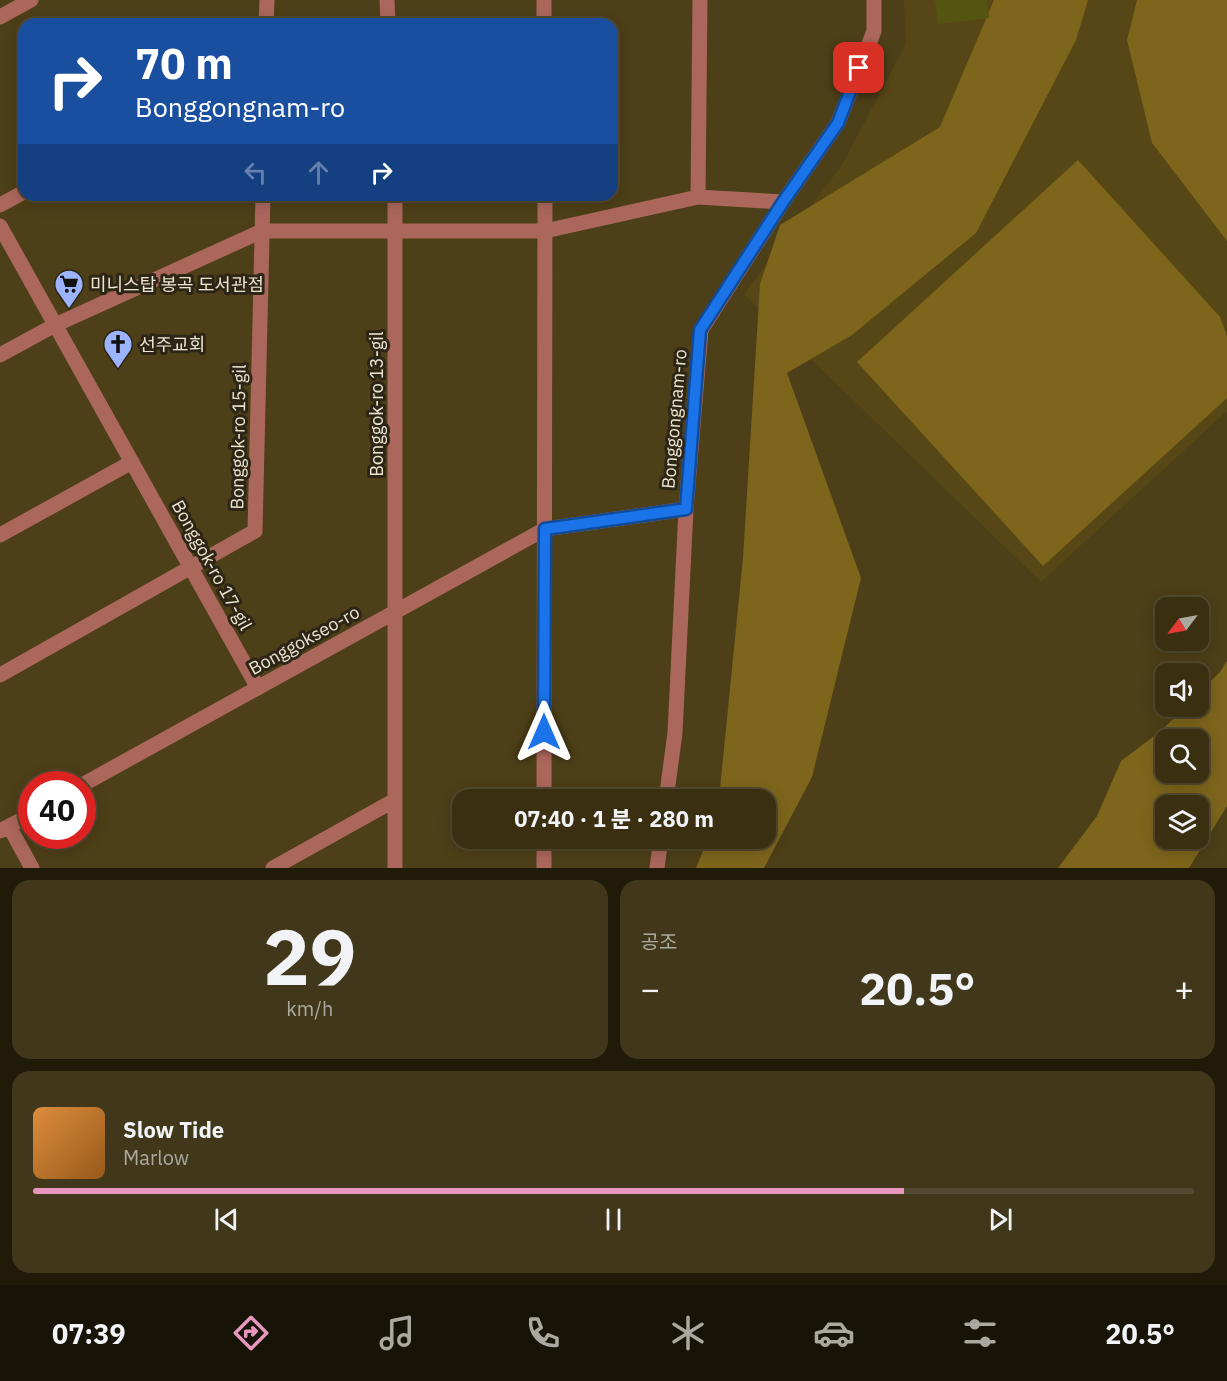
<!DOCTYPE html>
<html lang="ko">
<meta charset="utf-8">
<style>
:root{--surface:#3a2f11;--page:#41371a;--text:#f1f3f6;--muted:#aba99f;--line:#544a31;--accent:#e797bd}
body{margin:0;font-family:"IBM Plex Sans","Noto Sans KR",sans-serif;background:var(--page);color:var(--text);height:100vh;display:flex;flex-direction:column;font-size:22px;white-space:nowrap}
*{box-sizing:border-box;margin:0}
p{font-size:20px;color:var(--muted)}
.icon{flex:none;width:33px;height:33px;fill:none;stroke:currentColor;stroke-width:2;stroke-linecap:round;stroke-linejoin:round}
.map{position:relative;height:868px;overflow:hidden}
.sheet{display:flex;flex-direction:column;gap:12px;padding:12px;background:#201a09;flex:1}
.sheet>*{flex:none}
.top-card{position:absolute;left:18px;top:18px;width:600px;height:183px;border-radius:18px;box-shadow:0 3px 15px #0003,0 0 0 2px var(--line);background:#1a4fa0;color:#fff;overflow:hidden}
.needle{width:39px;rotate:238deg}
.fabs{position:absolute;left:1155px;top:597px;display:grid;gap:12px}
.fabs a{display:grid;place-items:center;width:54px;height:54px;border-radius:12px;background:var(--surface);box-shadow:0 3px 15px #0003,0 0 0 2px var(--line);font-size:30px}
.speed{position:absolute;left:18px;top:771px;display:flex;gap:12px;font-size:30px;font-weight:700;text-align:center}
.speed>*{display:grid;place-content:center;width:78px;height:78px;border-radius:50%;background:var(--surface);box-shadow:0 3px 15px #0003,0 0 0 2px var(--line);line-height:1}
.speed .limit{border:9px solid #d22;background:#fff;color:#111}
.pin{position:absolute;display:grid;place-items:center;width:51px;height:51px;color:#fff;margin:-26px;border-radius:12px;box-shadow:0 3px 9px #0006}
.me{position:absolute;width:66px;margin:-33px;rotate:0deg;stroke-linejoin:round;filter:drop-shadow(0 0 4px #0008)}
.turn{display:flex;align-items:center;gap:21px;height:126px;padding:0 18px;font-size:27px}
.turn .icon{width:78px;height:78px;stroke-width:2.5}
.turn b{display:block;font-size:42px;line-height:51px}
.lanes{display:flex;align-items:center;height:57px;padding:0 18px;background:#0003;justify-content:center;gap:30px;direction:ltr}
.lanes .off{opacity:.35}
.big{font-size:45px;font-weight:800;line-height:1.1}
.sheet .tile{flex:1;display:flex;flex-direction:column;justify-content:center;gap:9px;min-width:0;padding:0 21px;border-radius:18px;background:var(--page)}
.sheet .dial{align-items:center;gap:0}
.dial b{font-size:78px;line-height:1}
.song{display:flex;align-items:center;gap:18px}
.cover{width:72px;height:72px;border-radius:9px;background:linear-gradient(135deg,hsl(30 70% 55%),hsl(30 70% 35%))}
.played{height:6px;border-radius:3px;background:linear-gradient(90deg,var(--accent) 75%,var(--line) 75%)}
.keys{display:flex;justify-content:space-around;direction:ltr}
.heat{display:flex;justify-content:space-between;align-items:center;font-size:33px;direction:ltr}
.sheet .tiles{flex:1;display:grid;gap:12px;grid-template-columns:1fr 1fr}
.tile:last-child{grid-column:span 2}
.trip{position:absolute;left:452px;top:789px;width:324px;height:60px;border-radius:18px;background:var(--surface);box-shadow:0 3px 15px #0003,0 0 0 2px var(--line);font-weight:800;line-height:60px;text-align:center}
.dock{display:flex;height:96px;justify-content:space-around;align-items:center;background:#171307;color:var(--muted)}
.dock .icon{width:42px;height:42px}
.dock .selected{color:var(--accent)}
.dock b{font-size:27px;color:var(--text)}
.map>svg:first-child{display:block}
.built{fill:#584716}
.green{fill:#7d651b;fill-rule:evenodd}
.building{fill:#555512}
.lines{fill:none;stroke-linecap:round;stroke-linejoin:round}
.minor{stroke:#ac675c;stroke-width:15}
.route-casing{stroke:#114b97;stroke-width:15}
.route{stroke:#1a73e8;stroke-width:10}
.labels{text-anchor:middle;dominant-baseline:central;stroke-width:6;stroke-linejoin:round;paint-order:stroke}
.poi-label{font-size:18px;fill:#ece4cf;stroke:#2d2616;text-anchor:start}
.street-label{font-size:18px;fill:#ece4cf;stroke:#2d2616}
</style>
<div class="map">
<svg width="1227" height="868" viewBox="0 0 1227 868">
<rect width="100%" height="100%" fill="#4d3f17"/>
<!-- built -->
<path class="built" d="M904 0H1137L1127 40 1152 143 1227 241V411L1041 582 744 294 842 165 906 44Z"/>
<!-- green -->
<path class="green" d="M994 0H1088L1076 40 976 233 852 335 787 373 861 578 812 777 764 868H696L708 839 765 838V800L719 799 743 558 760 284 780 225 940 127Z
M1137 0H1227V241L1152 143 1127 40Z
M1078 160 1220 317 1227 336V398L1043 566 857 362Z
M1227 661V806L1189 868H1058L1097 816 1121 761 1162 730 1185 707 1198 706 1199 693 1220 672ZM1166 740H1198V772H1166ZM1166 806H1198V838H1166Z"/>
<!-- building -->
<path class="building" d="M935 0H987L989 18 938 24Z"/>
<g class="lines">
<!-- minor -->
<path class="minor" d="M387 0 388 24
M544 0V24
M0 17 31 0
M266 24 267 0
M698 197 700 0
M0 205 24 192
M0 226 258 688
M0 355 55 325 262 231H545L698 197 783 202
M0 535 132 462
M0 675 255 531 263 195
M82 785 545 529 686 509
M544 800 545 195
M666 800 675 733 686 509 701 330 783 202 838 123 874 31V0
M9 826 32 868
M0 831 32 814
M273 868 395 800
M395 868V195
M544 868V838
M657 868 661 838"/>
</g>
<g class="lines">
<!-- route casing -->
<g class="route-casing">
<path id="route" d="M544 732 545 529 686 509 700 330 783 202 838 123 859 68"/>
</g>
<!-- route -->
<use href="#route" class="route"/>
</g>
<!-- icons -->
<defs>
<g id="supermarket-pin" transform="scale(1.5)"><path d="M0 17L-7.5 6A9.5 9.5 0 1 1 7.5 6Z" fill="#9bb4fd" stroke="#2d2616"/><path d="M-6-5.5h2.5l.6 2H6L4.5 2H-2.5L-4.4-4H-6ZM-1.5 3.2a1.3 1.3 0 1 0 .1 0ZM3 3.2a1.3 1.3 0 1 0 .1 0Z" fill="#111"/></g>
<g id="church-pin" transform="scale(1.5)"><path d="M0 17L-7.5 6A9.5 9.5 0 1 1 7.5 6Z" fill="#9bb4fd" stroke="#2d2616"/><path d="M-1.2-6h2.4v3.5h3.3v2.4h-3.3V6h-2.4V-.1h-3.3v-2.4h3.3Z" fill="#111"/></g>
</defs>
<g fill-rule="evenodd">
<use href="#supermarket-pin" x="69" y="284"/>
<use href="#church-pin" x="118" y="344"/>
</g>
<g class="labels">
<!-- poi labels -->
<g class="poi-label">
<text x="90" y="284">미니스탑 봉곡 도서관점</text>
<text x="139" y="344">선주교회</text>
</g>
<!-- street labels -->
<g class="street-label">
<text transform="translate(376 404) rotate(-90)">Bonggok-ro 13-gil</text>
<text transform="translate(674 419) rotate(-85)">Bonggongnam-ro</text>
<text transform="translate(238 437) rotate(-89)">Bonggok-ro 15-gil</text>
<text transform="translate(212 565) rotate(61)">Bonggok-ro 17-gil</text>
<text transform="translate(304 640) rotate(-29)">Bonggokseo-ro</text>
</g>
</g>
</svg>
<div class="fabs">
<a><svg class="needle" viewBox="-14 -14 28 28"><path d="M0-13l5 13h-10z" fill="#e53935"/><path d="M0 13l5-13h-10z" fill="#aba99f"/></svg></a>
<a><svg class="icon" aria-label="sound" viewBox="0 0 24 24"><path d="M4 9h4l5-4v14l-5-4H4zM17 9q2 3 0 6"/></svg></a>
<a><svg class="icon" aria-label="search" viewBox="0 0 24 24"><circle cx="10" cy="10" r="6"/><path d="M15 15l6 6"/></svg></a>
<a><svg class="icon" aria-label="layers" viewBox="0 0 24 24"><path d="M12 4l9 5-9 5-9-5zM3 14l9 5 9-5"/></svg></a>
</div>
<div class="speed"><div class="limit">40</div></div>
<div class="pin" style="left:859px;top:68px;background:#d93025"><svg class="icon" aria-label="arrive" viewBox="0 0 24 24"><path d="M6 21V4h12l-3 4 3 4H6"/></svg></div>
<svg class="me" style="left:544px;top:732px" viewBox="-20 -20 40 40"><path d="M0-17L14 15 0 8-14 15z" fill="#1a73e8" stroke="#fff" stroke-width="4"/></svg>
<div class="trip">07:40 · 1 분 · 280 m</div>
<div class="top-card">
<div class="turn"><svg class="icon" aria-label="right" viewBox="0 0 24 24"><path d="M7 20v-9h11M14 6l5 5-5 5"/></svg><div><b>70 m</b>Bonggongnam-ro</div></div>
<div class="lanes"><svg class="icon off" aria-label="left" viewBox="0 0 24 24"><path d="M17 20v-9H6M10 6l-5 5 5 5"/></svg><svg class="icon off" aria-label="ahead" viewBox="0 0 24 24"><path d="M12 20V5M6 11l6-6 6 6"/></svg><svg class="icon" aria-label="right" viewBox="0 0 24 24"><path d="M7 20v-9h11M14 6l5 5-5 5"/></svg></div>
</div>
</div>
<section class="sheet">
<div class="tiles">
<div class="tile dial"><b>29</b><p>km/h</p></div>
<div class="tile"><p>공조</p>
<div class="heat"><a>−</a><b class="big">20.5°</b><a>+</a></div>
</div>
<div class="tile">
<div class="song"><i class="cover"></i><div><b>Slow Tide</b><p>Marlow</p></div></div>
<div class="played"></div>
<div class="keys"><svg class="icon" aria-label="previous" viewBox="0 0 24 24"><path d="M18 5L8 12l10 7zM5 5v14"/></svg><svg class="icon" aria-label="pause" viewBox="0 0 24 24"><path d="M8 5v14M16 5v14"/></svg><svg class="icon" aria-label="next" viewBox="0 0 24 24"><path d="M6 5l10 7-10 7zM19 5v14"/></svg></div>
</div>
</div>
</section>
<nav class="dock">
<b>07:39</b>
<svg class="icon selected" aria-label="directions" viewBox="0 0 24 24"><path d="M12 3l9 9-9 9-9-9zM9 14v-3h6M13 9l2 2-2 2"/></svg>
<svg class="icon" aria-label="music" viewBox="0 0 24 24"><path d="M9 18V5l10-2v13"/><circle cx="6" cy="18" r="3"/><circle cx="16" cy="16" r="3"/></svg>
<svg class="icon" aria-label="phone" viewBox="0 0 24 24"><path d="M5 4h4l2 5-3 2q2 4 5 5l2-3 5 2v4C11 20 4 13 5 4z"/></svg>
<svg class="icon" aria-label="climate" viewBox="0 0 24 24"><path d="M12 3v18M4 7l16 10M4 17L20 7"/></svg>
<svg class="icon" aria-label="car" viewBox="0 0 24 24"><path d="M5 17H2v-5l4-1 3-4h7l3 4 3 1v5h-3M9 17h6M6 11h13"/><circle cx="7" cy="17" r="2"/><circle cx="17" cy="17" r="2"/></svg>
<svg class="icon" aria-label="filters" viewBox="0 0 24 24"><path d="M4 7h16M4 17h16"/><circle cx="9" cy="7" r="2"/><circle cx="15" cy="17" r="2"/></svg>
<b>20.5°</b>
</nav>
